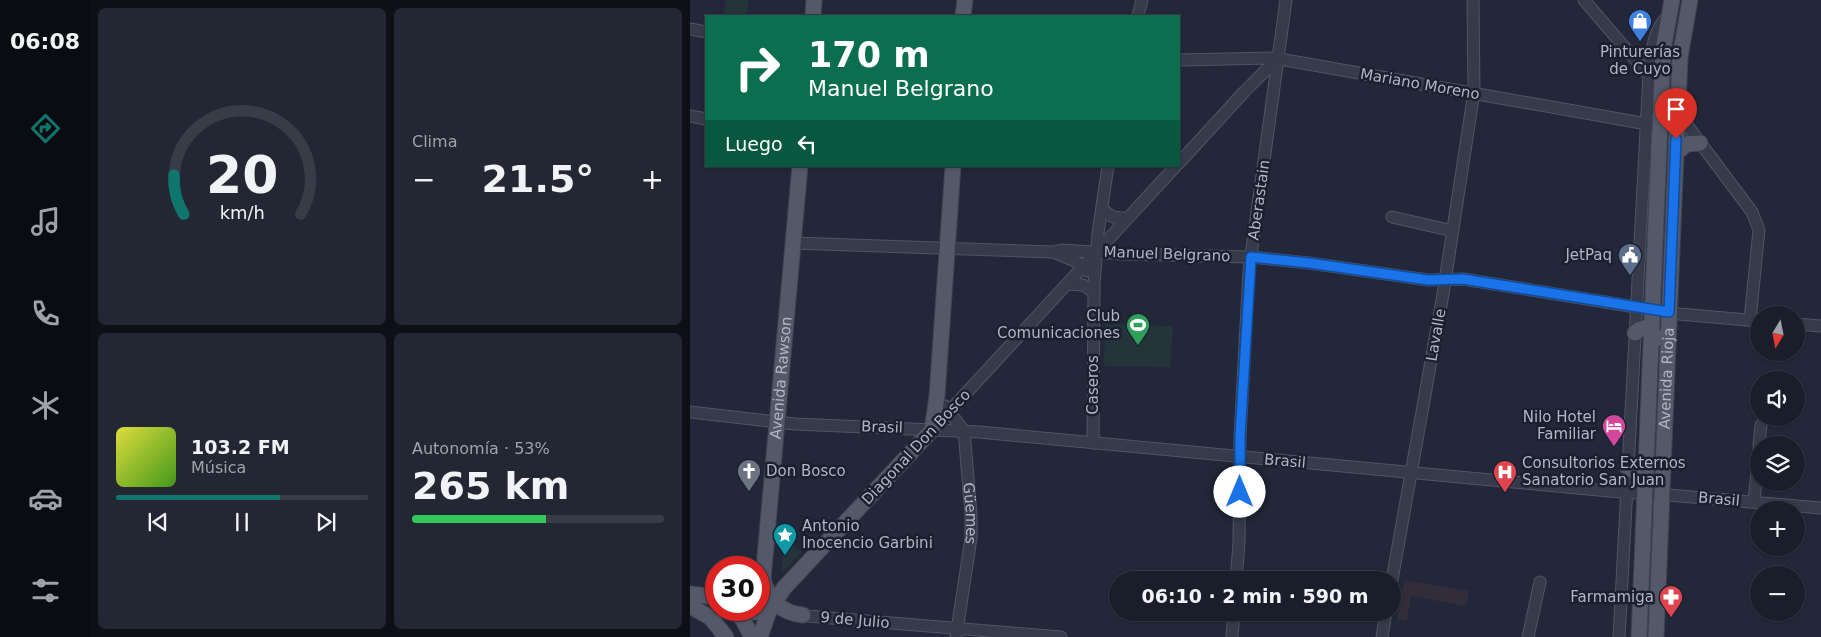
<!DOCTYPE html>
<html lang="es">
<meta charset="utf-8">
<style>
:root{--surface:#1a1e2b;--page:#232733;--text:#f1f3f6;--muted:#9fa2a9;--line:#383c47;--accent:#0f766e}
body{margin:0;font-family:"DejaVu Sans",sans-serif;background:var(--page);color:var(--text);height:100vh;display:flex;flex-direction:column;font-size:19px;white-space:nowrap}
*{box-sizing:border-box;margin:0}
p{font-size:16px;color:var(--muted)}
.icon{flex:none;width:28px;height:28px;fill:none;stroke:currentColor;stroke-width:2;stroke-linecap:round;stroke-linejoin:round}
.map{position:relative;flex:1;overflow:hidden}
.side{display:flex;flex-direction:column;gap:8px;padding:8px;background:#0e1018;width:600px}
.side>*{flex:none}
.guide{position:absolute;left:15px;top:15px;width:475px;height:152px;border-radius:0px;box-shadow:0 1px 4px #0004,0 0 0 1px var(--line);background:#0b6e4f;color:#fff;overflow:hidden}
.needle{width:32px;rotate:190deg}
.fabs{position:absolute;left:1060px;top:306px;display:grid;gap:10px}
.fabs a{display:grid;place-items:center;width:55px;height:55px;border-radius:50%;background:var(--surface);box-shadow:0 1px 4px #0004,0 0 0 1px var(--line);font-size:25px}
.speed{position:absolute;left:15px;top:556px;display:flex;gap:10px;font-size:25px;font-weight:700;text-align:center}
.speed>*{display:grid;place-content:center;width:65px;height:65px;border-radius:50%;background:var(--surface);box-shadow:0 1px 4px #0004,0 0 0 1px var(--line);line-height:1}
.speed .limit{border:8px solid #d22;background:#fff;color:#111}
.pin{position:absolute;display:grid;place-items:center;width:42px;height:42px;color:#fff;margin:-51px -21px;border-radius:50% 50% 50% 0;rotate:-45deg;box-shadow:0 0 5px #0007}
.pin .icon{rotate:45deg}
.me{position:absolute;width:55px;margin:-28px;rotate:0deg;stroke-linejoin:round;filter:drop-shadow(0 0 4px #0008)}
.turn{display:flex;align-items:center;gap:18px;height:105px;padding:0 20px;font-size:22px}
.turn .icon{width:65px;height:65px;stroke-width:2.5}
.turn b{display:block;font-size:35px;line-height:42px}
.then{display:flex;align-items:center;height:48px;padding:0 20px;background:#0003;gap:10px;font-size:19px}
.big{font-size:38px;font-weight:700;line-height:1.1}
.side .widget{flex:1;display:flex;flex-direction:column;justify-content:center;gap:8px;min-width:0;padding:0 18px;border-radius:8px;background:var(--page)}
.side .dial{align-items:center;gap:0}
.dial svg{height:130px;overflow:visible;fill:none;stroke:var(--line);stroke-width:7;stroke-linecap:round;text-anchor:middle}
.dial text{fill:var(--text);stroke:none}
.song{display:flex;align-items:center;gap:15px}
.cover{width:60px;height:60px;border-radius:8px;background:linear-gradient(135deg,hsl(60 70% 55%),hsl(100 70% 35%))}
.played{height:5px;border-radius:2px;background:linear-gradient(90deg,var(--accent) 65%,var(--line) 65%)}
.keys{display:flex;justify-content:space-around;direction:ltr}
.heat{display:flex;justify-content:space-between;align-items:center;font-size:28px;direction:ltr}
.charge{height:8px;border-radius:4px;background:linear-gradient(90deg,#34c759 53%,var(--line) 0)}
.side .tiles{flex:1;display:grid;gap:8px;grid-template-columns:repeat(2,1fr)}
.trip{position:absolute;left:419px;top:571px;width:292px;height:50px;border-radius:25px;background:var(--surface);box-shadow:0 1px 4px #0004,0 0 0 1px var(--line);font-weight:700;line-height:50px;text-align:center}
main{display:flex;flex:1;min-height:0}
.menu{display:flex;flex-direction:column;width:90px;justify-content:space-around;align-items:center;background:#0a0c11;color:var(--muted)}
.menu .icon{width:35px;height:35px}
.menu .on{color:var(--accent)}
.menu b{font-size:22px;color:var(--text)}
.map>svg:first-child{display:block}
.medical{fill:#312d3a}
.green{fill:#24343a}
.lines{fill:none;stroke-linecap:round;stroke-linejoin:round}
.minor-casing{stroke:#505564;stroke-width:13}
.major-casing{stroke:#3f4452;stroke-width:17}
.minor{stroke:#353b49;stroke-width:11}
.major{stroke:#535969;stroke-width:15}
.route-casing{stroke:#114b97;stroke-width:12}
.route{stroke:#1a73e8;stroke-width:9}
.labels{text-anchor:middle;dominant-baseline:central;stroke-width:5;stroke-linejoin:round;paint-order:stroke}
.poi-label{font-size:15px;fill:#b0b5c5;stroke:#1b202e;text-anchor:end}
.street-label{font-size:15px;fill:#b0b5c5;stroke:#1b202e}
</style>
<main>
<nav class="menu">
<b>06:08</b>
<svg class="icon on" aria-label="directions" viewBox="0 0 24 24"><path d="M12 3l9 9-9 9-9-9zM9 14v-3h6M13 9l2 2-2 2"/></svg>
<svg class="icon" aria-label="music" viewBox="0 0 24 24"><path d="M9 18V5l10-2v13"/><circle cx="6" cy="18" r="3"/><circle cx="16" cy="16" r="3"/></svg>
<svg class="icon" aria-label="phone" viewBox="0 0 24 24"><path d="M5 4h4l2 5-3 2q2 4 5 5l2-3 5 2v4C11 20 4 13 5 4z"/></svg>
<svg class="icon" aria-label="climate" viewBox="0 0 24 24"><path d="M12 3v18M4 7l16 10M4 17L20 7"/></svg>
<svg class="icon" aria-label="car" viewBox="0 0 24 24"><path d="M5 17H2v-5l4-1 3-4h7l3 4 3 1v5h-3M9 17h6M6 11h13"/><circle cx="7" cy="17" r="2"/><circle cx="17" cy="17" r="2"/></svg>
<svg class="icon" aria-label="filters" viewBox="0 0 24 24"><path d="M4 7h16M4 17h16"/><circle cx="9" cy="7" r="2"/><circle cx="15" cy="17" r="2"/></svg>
</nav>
<section class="side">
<div class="tiles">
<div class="widget dial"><svg viewBox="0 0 100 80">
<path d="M14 69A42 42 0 1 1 86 69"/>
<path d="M14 69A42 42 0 0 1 8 45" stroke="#0f766e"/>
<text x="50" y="56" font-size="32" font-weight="700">20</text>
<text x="50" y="72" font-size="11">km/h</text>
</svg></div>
<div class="widget"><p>Clima</p>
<div class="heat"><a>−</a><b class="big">21.5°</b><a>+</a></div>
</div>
<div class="widget">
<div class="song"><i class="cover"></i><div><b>103.2 FM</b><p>Música</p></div></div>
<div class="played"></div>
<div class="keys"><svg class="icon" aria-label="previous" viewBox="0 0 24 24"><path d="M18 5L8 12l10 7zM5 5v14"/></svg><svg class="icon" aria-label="pause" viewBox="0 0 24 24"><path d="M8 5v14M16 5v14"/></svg><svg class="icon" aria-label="next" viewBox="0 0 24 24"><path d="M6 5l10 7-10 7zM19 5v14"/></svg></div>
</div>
<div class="widget"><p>Autonomía · 53%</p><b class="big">265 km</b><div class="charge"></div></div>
</div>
</section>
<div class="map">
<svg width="1131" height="637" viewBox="0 0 1131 637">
<rect width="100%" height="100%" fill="#222839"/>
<!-- medical -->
<path class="medical" d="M714 580 779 591 776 606 721 596 717 621 707 620Z"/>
<!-- green -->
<path class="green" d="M36 0H59L56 16H33Z
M415 324 483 326 480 367 414 366Z
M94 538 112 552 92 573Z"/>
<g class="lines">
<!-- minor casing -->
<g class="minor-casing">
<g id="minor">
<path d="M894 0 960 77"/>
<path d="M448 16 452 0"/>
<path d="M0 29 16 32"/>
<path d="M489 60 584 58 963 125"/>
<path d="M970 89 1062 212 1069 230 1060 320"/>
<path d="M0 116 16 119"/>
<path d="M489 163 554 92 588 58"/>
<path d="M412 208C419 217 428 220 439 217"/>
<path d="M702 217 763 231"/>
<path d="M103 243 362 252 372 250 434 254 561 257 619 263 738 280 773 279 989 314 1069 321"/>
<path d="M366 253 387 262 397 271"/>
<path d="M378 284 393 285 404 292"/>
<path d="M1106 324 1131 326"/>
<path id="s1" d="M255 406 274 431 281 514V538L266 637"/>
<path d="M0 412 105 424 289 432 919 491 990 496 1131 508"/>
<path d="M242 430 486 166"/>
<path d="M403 443 404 285 408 233 418 166"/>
<path d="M1069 445 1071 425"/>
<path d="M1064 502 1069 450"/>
<path d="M546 580 549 543 550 436 559 270 596 0"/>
<path d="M702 580 753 294 784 92 783 0"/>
<path d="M105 615 371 637"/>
<path d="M542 637 544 612"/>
<path d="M692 637 696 612"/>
<path d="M838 637 850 582"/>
<path d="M929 637 959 74C962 53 962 31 978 16"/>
</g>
</g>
<!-- major casing -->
<g class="major-casing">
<g id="major">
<path d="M123 16 124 0"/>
<path d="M273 16 275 0"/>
<path d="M986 153 997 144 1010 143"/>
<path d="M945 333 948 330 954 328 968 338"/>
<path d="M937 467 952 476 956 480"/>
<path d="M73 579C78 600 91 613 113 615"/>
<path id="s2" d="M69 587 73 579 110 166"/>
<path d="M0 594 26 597"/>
<path d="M2 607 21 618 36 637"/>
<path d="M31 610 78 613"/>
<path d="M44 610 53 620 62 637"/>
<path d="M70 637 79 611 94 588 242 430 247 396 263 166"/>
<path d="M949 637 973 50 982 0"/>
<path id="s3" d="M966 637 990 57 1000 0"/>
</g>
</g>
<!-- minor -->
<use href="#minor" class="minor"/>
<!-- major -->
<use href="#major" class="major"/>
</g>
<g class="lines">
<!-- route casing -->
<g class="route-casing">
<path id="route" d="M550 492V436L561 257 619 263 738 280 773 279 979 312 986 139"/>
</g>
<!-- route -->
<use href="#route" class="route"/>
</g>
<!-- icons -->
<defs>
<g id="shop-pin" transform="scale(1.25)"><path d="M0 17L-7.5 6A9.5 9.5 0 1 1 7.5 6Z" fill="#3f7fe0" stroke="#1b202e"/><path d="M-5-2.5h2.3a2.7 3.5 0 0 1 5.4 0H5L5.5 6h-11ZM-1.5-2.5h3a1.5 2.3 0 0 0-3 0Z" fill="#fff"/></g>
<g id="civic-pin" transform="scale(1.25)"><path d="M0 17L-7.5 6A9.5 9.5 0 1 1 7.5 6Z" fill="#5c6f8a" stroke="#1b202e"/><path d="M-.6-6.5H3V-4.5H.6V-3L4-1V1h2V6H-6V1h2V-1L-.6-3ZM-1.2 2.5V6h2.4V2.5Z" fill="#fff"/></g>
<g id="stadium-pin" transform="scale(1.25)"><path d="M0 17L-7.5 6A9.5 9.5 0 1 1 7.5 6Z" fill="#2e9e5b" stroke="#1b202e"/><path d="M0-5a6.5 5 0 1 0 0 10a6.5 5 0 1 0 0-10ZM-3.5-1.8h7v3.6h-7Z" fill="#fff"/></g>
<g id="hotel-pin" transform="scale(1.25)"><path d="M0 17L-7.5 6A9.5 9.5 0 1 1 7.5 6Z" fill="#d1479c" stroke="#1b202e"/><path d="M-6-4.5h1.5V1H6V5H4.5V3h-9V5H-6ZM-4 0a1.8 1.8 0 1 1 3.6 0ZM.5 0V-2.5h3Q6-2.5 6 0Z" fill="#fff"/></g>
<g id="church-pin" transform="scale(1.25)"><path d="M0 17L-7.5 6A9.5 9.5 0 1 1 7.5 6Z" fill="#6b7280" stroke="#1b202e"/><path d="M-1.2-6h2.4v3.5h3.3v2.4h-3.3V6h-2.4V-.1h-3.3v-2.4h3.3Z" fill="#fff"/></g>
<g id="hospital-pin" transform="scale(1.25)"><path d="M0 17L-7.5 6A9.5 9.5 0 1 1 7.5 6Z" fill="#e0444e" stroke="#1b202e"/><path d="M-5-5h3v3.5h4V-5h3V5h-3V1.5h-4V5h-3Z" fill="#fff"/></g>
<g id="sight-pin" transform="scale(1.25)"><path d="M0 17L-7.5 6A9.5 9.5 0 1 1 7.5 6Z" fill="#0f9aa8" stroke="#1b202e"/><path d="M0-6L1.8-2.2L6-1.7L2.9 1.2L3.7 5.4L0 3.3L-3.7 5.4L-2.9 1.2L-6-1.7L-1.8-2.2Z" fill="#fff"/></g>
<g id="pharmacy-pin" transform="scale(1.25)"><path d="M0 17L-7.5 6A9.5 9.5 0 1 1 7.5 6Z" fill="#e0444e" stroke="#1b202e"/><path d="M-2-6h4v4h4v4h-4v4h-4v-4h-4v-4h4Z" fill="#fff"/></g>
</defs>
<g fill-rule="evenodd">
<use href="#shop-pin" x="950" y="21"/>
<use href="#civic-pin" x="940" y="255"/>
<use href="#stadium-pin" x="448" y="325"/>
<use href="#hotel-pin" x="924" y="426"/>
<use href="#church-pin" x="59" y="471"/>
<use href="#hospital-pin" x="815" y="472"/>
<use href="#sight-pin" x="95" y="535"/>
<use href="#pharmacy-pin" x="981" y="597"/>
</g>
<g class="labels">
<!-- poi labels -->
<g class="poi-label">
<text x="950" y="52" text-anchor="middle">Pinturerías<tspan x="950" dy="17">de Cuyo</tspan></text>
<text x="922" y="255">JetPaq</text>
<text x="430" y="316">Club<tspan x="430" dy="17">Comunicaciones</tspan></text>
<text x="906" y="417">Nilo Hotel<tspan x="906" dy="17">Familiar</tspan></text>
<text x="832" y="463" text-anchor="start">Consultorios Externos<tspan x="832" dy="17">Sanatorio San Juan</tspan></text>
<text x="76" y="471" text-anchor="start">Don Bosco</text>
<text x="112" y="526" text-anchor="start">Antonio<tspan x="112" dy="17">Inocencio Garbini</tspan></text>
<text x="964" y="597">Farmamiga</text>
</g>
<!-- street labels -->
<g class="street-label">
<text transform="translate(730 84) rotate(10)">Mariano Moreno</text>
<text transform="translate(569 200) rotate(-82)">Aberastain</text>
<text transform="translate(477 254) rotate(2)">Manuel Belgrano</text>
<text transform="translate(746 335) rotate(-80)">Lavalle</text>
<text stroke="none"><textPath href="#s2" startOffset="211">Avenida Rawson</textPath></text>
<text stroke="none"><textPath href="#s3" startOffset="259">Avenida Rioja</textPath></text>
<text transform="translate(403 385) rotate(-90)">Caseros</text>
<text transform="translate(192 427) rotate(2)">Brasil</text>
<text transform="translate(226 447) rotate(-47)">Diagonal Don Bosco</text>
<text transform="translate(595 461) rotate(5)">Brasil</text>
<text transform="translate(1029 499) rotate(5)">Brasil</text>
<text stroke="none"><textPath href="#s1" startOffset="114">Güemes</textPath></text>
<text transform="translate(165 620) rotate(5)">9 de Julio</text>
</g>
</g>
</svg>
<div class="fabs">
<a><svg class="needle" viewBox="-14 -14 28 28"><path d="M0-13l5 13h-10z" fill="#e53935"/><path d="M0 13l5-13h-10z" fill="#9fa2a9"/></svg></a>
<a><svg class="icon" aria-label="sound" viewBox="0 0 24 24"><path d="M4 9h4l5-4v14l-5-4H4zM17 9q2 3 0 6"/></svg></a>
<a><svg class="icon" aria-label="layers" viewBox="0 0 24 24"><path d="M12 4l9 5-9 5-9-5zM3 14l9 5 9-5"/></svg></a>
<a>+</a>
<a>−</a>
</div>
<div class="speed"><div class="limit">30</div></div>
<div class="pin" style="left:986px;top:139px;background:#d93025"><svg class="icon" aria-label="arrive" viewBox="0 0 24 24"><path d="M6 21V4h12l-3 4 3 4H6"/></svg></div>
<svg class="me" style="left:550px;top:492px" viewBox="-20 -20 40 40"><circle r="19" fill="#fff"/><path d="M0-13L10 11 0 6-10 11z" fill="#1a73e8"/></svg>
<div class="trip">06:10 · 2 min · 590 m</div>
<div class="guide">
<div class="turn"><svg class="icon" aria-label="right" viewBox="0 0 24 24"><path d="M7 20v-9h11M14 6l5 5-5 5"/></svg><div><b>170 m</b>Manuel Belgrano</div></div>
<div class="then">Luego<svg class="icon" aria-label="left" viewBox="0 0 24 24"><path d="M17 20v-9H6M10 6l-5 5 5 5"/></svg></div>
</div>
</div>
</main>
